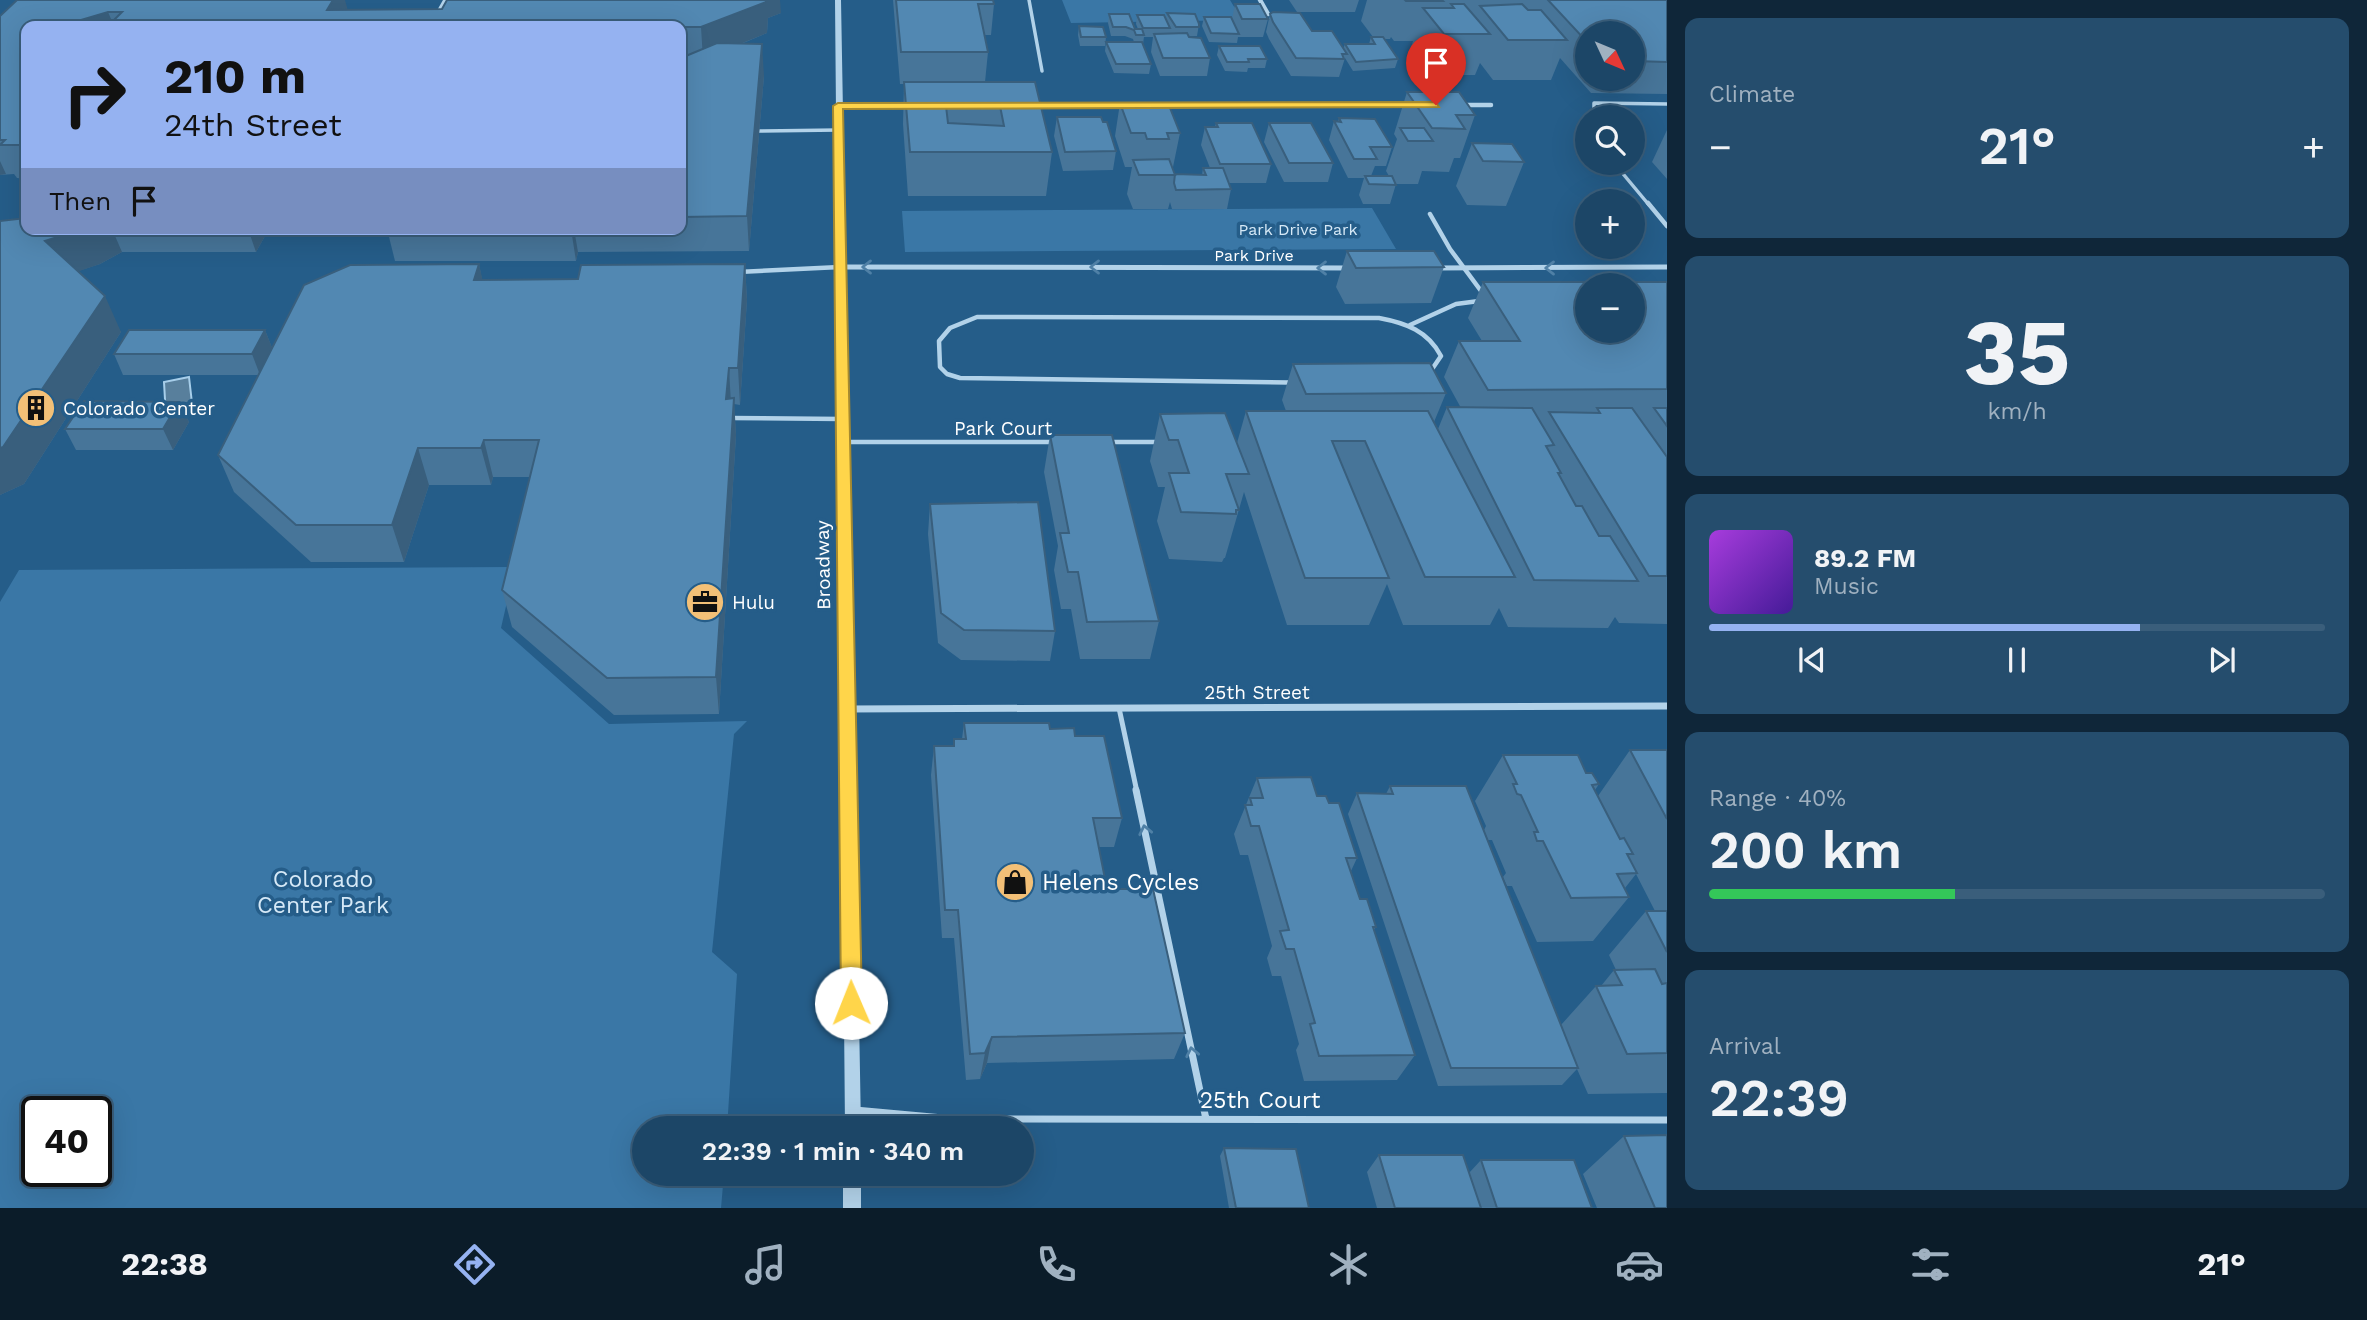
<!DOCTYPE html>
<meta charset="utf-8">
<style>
:root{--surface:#1c4667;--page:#254d6d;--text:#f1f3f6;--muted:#a0b1c0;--line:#3a5e7b;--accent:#95b2f1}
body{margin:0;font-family:"Work Sans",sans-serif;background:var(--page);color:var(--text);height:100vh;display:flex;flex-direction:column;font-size:26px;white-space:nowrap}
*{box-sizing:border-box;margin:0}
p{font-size:23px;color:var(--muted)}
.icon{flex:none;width:38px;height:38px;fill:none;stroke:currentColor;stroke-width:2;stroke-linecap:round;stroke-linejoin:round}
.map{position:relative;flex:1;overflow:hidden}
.panel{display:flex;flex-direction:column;gap:18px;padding:18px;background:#0f2639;width:700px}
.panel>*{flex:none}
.hud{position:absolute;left:21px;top:21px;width:665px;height:214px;border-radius:14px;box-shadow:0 7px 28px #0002,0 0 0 2px var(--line);background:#95b2f1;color:#111;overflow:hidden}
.needle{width:46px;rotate:134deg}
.tools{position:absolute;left:1575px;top:21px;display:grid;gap:14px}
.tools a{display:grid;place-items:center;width:70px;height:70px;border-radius:50%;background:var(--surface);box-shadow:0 7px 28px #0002,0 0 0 2px var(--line);font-size:35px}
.speed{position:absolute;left:21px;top:1096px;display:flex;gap:14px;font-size:35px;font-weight:700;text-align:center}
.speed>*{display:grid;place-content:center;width:91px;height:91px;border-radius:50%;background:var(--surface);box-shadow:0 7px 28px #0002,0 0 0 2px var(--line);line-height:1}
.speed .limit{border:4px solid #111;border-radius:10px;background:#fff;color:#111}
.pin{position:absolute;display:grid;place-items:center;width:60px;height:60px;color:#fff;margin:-72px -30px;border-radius:50% 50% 50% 0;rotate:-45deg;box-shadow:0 0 7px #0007}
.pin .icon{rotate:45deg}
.me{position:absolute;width:77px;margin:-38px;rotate:359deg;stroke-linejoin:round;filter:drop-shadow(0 0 5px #0008)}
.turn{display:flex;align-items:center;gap:24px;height:147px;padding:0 28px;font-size:32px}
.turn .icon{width:91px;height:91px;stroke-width:2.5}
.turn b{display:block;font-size:49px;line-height:60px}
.then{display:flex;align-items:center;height:66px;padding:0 28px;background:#0003;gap:14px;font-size:26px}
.big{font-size:52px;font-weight:600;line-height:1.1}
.panel .tile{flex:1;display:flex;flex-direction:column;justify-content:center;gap:10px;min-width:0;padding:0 24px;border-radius:14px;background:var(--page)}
.panel .dial{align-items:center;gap:0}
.dial b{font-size:91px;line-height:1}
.song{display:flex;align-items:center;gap:21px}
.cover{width:84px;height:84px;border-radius:10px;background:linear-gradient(135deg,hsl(280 70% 55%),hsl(260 70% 35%))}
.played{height:7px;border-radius:4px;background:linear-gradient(90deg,var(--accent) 70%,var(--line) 70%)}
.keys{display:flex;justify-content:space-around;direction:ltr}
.heat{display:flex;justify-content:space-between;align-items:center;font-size:38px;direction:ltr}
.charge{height:10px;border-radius:5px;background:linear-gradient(90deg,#34c759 40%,var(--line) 0)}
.trip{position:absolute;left:632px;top:1116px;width:402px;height:70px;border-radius:35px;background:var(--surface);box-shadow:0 7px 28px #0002,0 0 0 2px var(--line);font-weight:600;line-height:70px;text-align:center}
.tab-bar{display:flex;height:112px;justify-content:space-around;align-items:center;background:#0b1c29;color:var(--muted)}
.tab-bar .icon{width:49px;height:49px}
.tab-bar .selected{color:var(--accent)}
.tab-bar b{font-size:32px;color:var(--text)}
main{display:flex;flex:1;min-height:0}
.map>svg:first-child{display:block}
.green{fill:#3a77a6;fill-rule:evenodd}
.water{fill:#587f9c;stroke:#a7ceea;stroke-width:2}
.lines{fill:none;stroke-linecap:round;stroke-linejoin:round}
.service-far3{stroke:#b2d2e9;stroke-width:3.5}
.service-far2{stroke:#b2d2e9;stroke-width:4.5}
.service-far1{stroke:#b2d2e9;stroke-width:5}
.service{stroke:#b2d2e9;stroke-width:7}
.minor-far2{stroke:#b2d2e9;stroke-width:4.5}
.minor-far1{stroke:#b2d2e9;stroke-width:5}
.minor{stroke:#b2d2e9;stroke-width:7}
.tertiary{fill:#b2d2e9;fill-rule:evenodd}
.wall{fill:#477599;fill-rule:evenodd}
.shaded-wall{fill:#395f7d}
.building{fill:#5288b2;stroke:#395f7d;stroke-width:2;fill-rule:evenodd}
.oneway{stroke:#4f80a6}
.route{fill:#ffd54a;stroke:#a68a30;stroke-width:2}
.labels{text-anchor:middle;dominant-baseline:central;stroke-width:7;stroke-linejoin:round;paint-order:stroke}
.far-park-label{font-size:16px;fill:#d6e9f7;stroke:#255d89}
.far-street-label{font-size:16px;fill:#fff;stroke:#255d89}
.poi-label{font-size:19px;fill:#fff;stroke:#255d89;text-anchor:start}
.street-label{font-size:19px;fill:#fff;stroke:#255d89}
.near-park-label{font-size:23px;fill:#d6e9f7;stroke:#255d89}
.near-poi-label{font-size:23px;fill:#fff;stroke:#255d89;text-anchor:start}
.near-street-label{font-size:23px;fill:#fff;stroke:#255d89}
</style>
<main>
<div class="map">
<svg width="1667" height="1208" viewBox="0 0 1667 1208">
<rect width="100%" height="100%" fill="#255d89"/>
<!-- green -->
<path class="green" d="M1062 0H1230L1242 20 1071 23Z
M1372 208 1396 249 905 252 902 211Z
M515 567 501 628 609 724 747 721 734 734 712 952 737 974 727 1129H644V1174H724L721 1208H0V602L19 570ZM37 1111H96V1171H37Z"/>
<!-- water -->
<path class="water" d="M189 377 193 412 166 417 164 382Z"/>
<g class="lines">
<!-- service-far3 -->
<path class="service-far3" d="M1029 0 1042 71
M430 26 445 0
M1594 117V103L1667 104
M759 131 838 130
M1614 163 1649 205"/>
<!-- service-far2 -->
<path class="service-far2" d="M1648 203 1667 226
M1430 214 1450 249 1484 295
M738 272 840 267
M977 317 1379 318C1406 323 1428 331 1441 356L1426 378 1400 384 960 378 947 374 940 367 939 341 950 328Z
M1410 325 1456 304 1479 301
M730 418 842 419
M844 442H1055
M1107 442H1160"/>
<!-- service-far1 -->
<path class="service-far1" d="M1119 708 1137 792"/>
<!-- service -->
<path class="service" d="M1136 790 1206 1119
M855 1110 954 1119 1667 1120"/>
<!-- minor-far2 -->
<path class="minor-far2" d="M1260 0 1268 14
M1460 105H1491
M838 106H913
M1033 106H1126
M1162 106 1410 105"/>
<!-- minor-far1 -->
<path class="minor-far1" d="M840 267 1350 268
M1436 268 1667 267"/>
<!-- minor -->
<path class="minor" d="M847 709 1667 706"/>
<!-- tertiary -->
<path class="tertiary" d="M835 0H841L861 1129H845Z
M843 1174H861V1208H843Z"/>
</g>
<!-- wall -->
<path class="wall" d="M17 0 348 10 781 13 768 18 767 33 741 44 764 76 749 251 578 252 576 261H395L387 229H681V26H26V179L17 178 14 174 0 175V16Z
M893 0H993L994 4 991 35H985L988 52 985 82 1052 152 1046 196H908L903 124 904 84H900Z
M1289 0H1359L1355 12H1297Z
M1367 0H1667V94L1591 93 1560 58 1551 80H1493L1480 63 1475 75H1431L1411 48 1413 41H1394L1391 37 1390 39H1384L1398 59 1395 68 1353 71 1345 58 1339 77 1291 76 1269 39 1266 32 1270 14 1312 31 1343 49 1345 44H1369L1371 37H1373L1361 21ZM1587 33H1633V79H1587Z
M1235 4 1268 19 1263 37H1238L1237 43 1209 42 1202 26 1204 17 1232 19Z
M1167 13 1199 24 1197 36H1188L1210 58 1207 76H1160L1151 52 1153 37H1144L1143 44 1151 64 1149 74 1114 73 1105 51 1106 42H1134L1133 39 1125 36H1111L1108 23 1109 14 1135 29H1138L1136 24 1137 15 1166 20Z
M1079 26 1106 37 1105 46H1080L1078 35Z
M1219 46 1267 59 1265 68H1248L1247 72 1225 71 1217 55Z
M1407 92 1475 115 1460 158H1454L1449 172 1422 171 1418 184H1396L1390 204H1363L1359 195 1364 178H1348L1329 140 1334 121 1338 122 1339 118 1392 147 1386 166H1375L1371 176H1389L1386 171 1397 139 1394 134Z
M1120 103 1180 133 1173 167H1172L1175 174 1202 175 1203 168H1210L1201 145 1205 127H1215L1216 123 1271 164 1266 183H1229L1231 189 1227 209H1172L1170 202 1168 209H1133L1127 194 1132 167H1125L1115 136Z
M1057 117 1116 151 1113 170 1063 171 1054 136Z
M1269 123 1333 163 1328 182H1284L1264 142Z
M1667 130V179L1652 162Z
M1472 143 1524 162 1506 206 1467 205 1456 186Z
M0 220 1 221 26 229H269L256 252H122L100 264 78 271 121 332 24 484 0 495Z
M1347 251 1444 267 1431 303 1345 304 1336 287Z
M479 264 482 280 578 279 745 264 747 300 740 405 734 404 736 435 719 714 614 715 512 627 502 590 530 477H493L491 485H429L404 562H311L234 492 218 455 258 375H123L114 354 265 330 272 348Z
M1483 282H1667V624L1619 623 1615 617 1608 628 1508 627 1499 608 1490 625H1403L1387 584 1369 625H1287L1244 492 1225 558H1224L1222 562 1169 559 1157 521 1165 487H1158L1150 461 1160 414 1237 443 1246 411H1286L1282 400 1293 364 1446 393 1434 422 1438 429 1447 407 1461 408 1444 377 1459 341H1482L1468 318Z
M179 402 189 422 173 450H76L65 429Z
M1050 435 1159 621 1150 659H1080L1071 609H1061L1054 570 1058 546 1044 472Z
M930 504 1055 631 1050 661 961 660 938 643 928 534Z
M964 723 1050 729 1075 736 1122 818 1114 847H1098L1107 889 1185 1033 1174 1059 987 1063 980 1079 966 1080 954 938H942L931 775 934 746H953L954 739H962Z
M1630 750H1667V1093L1588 1094 1577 1069 1562 1085 1438 1086 1348 814 1357 793 1386 794 1390 786 1561 1025 1596 986H1601L1614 970H1616L1609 955 1646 911H1655L1636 874 1625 888 1629 897 1593 941 1537 942 1512 886H1507L1503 877 1506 873 1492 840H1488L1484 830 1486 826 1475 801 1503 755 1586 773 1599 784 1595 790 1598 796Z
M1257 778 1317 796 1329 803 1357 858 1351 871 1360 899 1376 927 1374 930 1415 1055 1397 1080 1304 1081 1296 1050 1299 1044 1281 976H1272L1267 958 1272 946 1248 855H1240L1234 834Z
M1624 1136 1667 1208H1597L1583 1174Z
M1224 1148 1309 1208H1229L1220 1156Z
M1379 1155 1469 1173 1481 1160 1592 1208H1377L1367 1172Z"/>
<!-- shaded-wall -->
<path class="shaded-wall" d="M333 0H345L350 18 327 10Z
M766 0H780L781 13 768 18 767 33 703 59 701 27Z
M108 12 114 26H73L78 21Z
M762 44 764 76 749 251 747 216Z
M0 161 6 174 0 175Z
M83 229H112L122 252 100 264 62 277 45 241Z
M248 229H269L256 252Z
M571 229H574L578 252 576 261Z
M479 264 487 300 474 280Z
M745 264 747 300 740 405 738 368Z
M105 296 121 332 24 484 0 495V448Z
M265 330 273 350 260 375 252 354Z
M729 368 731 404 726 399Z
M734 398 736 435 719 714 716 677Z
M179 402 189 422 173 450 163 429Z
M484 440 493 477 491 485 481 448Z
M418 448 429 485 404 562 392 525Z
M992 1037 987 1063 980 1079 985 1053Z"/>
<!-- building -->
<path class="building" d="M17 0H333L327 10 442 9 447 0H766V2L701 27H681V26H108L122 12H108L78 21 73 26H26V145H0L5 140H0V16Z
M896 0H993L994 4H978L988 52H901Z
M1405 0H1442L1443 1H1406Z
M1548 0H1667V62L1633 61V33H1587V42Z
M1235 4H1260L1268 19H1242Z
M1451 4H1464L1490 34H1444L1423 8H1454Z
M1522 4 1528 10H1541L1567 40H1508L1480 6Z
M1273 12 1300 13 1312 31H1332L1347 54H1342L1344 59 1296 58 1273 22 1270 14Z
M1167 13 1195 14 1199 24V27H1176Z
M1109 14H1129L1135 29H1142L1144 35H1136L1134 30 1126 27H1113Z
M1137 15H1164L1170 28H1143Z
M1204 17H1231L1239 34 1211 33Z
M1079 26 1103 27 1106 37H1081Z
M1187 33 1189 37 1201 38 1210 58H1163L1154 34Z
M1371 37H1383L1398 59 1356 62 1345 44H1375Z
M1106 42H1142L1151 64H1116Z
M717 43 762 44 747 216 681 217V58Z
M1219 46H1260L1267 59H1248L1249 62H1227Z
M904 82H1035L1052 152H910ZM946 106H1000L1004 126 948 123Z
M1407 92H1459L1475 115H1456L1465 129 1432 128Z
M1120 103H1168L1180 133H1167L1169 139H1147L1145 133H1131Z
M1057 117H1101L1103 122H1107L1116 151 1065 152Z
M1339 118 1375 119 1392 147H1370L1377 159H1354L1334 121 1341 122Z
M1216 123H1252L1271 164H1220L1205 127H1218Z
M1269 123H1311L1333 163H1289Z
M1400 128H1424L1433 141H1408Z
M1472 143 1512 144 1524 162 1483 161Z
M1169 159 1175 175H1139L1133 160Z
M1203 168H1223L1231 189 1176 190 1174 183 1175 174 1206 175Z
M1365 176H1392L1396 185 1369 184Z
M26 218V229H83L45 241 105 296 3 447 0 448V221Z
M1347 251H1434L1444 267 1356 268Z
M479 264 474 280 578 279 581 265 745 264 738 368H729L726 399 734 398 716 677 607 678 502 590 539 440H484L481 448H418L392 525H296L218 455 304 285 350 265Z
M1483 282H1667V389L1488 390 1459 341H1520ZM1587 285H1633V331H1587Z
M129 330H265L252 354H114Z
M1430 363 1446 393 1306 394 1293 364Z
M84 401 179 402 163 429H65Z
M1447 407 1532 408 1554 445 1546 446 1561 473H1558L1576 506H1582L1599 536H1610L1638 581 1534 580Z
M1597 408H1632L1667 457V576H1649L1549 412 1600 413Z
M1654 408H1667V426Z
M1246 411H1428L1515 577H1425L1365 441H1332L1389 578H1305Z
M1225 413 1249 474H1226L1239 510H1236V514L1181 512 1169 473H1189L1178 440H1169L1160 414Z
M1050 435H1112L1159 621 1087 622 1078 572H1068L1060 533H1069Z
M1038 502 1055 631 964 630 941 613 930 504Z
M964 723H1049L1050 729 1074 728 1075 736H1104L1122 818H1093L1107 889H1153L1185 1033 992 1037 985 1053 970 1054 958 910H945L934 746H954V739H966Z
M1630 750H1667V819Z
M1503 755H1578L1586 773H1592L1599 784 1592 785 1620 839 1624 838 1633 854H1627L1637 873 1617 874 1629 897 1571 898 1543 841H1537L1534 832H1538L1521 795 1517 794 1513 784H1517Z
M1311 777 1317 796H1326L1329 803H1339L1357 858H1346L1360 899H1367L1376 927H1373L1415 1055 1319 1056 1310 1024 1315 1023 1294 949H1286L1280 931 1289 930 1259 826H1251L1245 805H1252L1250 798H1263L1257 778Z
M1390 786H1466L1578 1068H1451L1357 793 1393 794Z
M1646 911H1667V952Z
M1655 969 1662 984 1667 983V1053L1627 1054 1596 986 1622 985 1614 970Z
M1667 1135V1208H1655L1624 1136Z
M1224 1148 1296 1149 1309 1208H1236Z
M1379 1155H1463L1481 1208H1395Z
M1481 1160H1574L1592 1208H1497Z"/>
<!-- one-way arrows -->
<defs><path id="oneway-chevron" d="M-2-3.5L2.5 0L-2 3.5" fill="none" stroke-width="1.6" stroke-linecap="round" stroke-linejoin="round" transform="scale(1.75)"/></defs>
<g class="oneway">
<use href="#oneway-chevron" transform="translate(867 267) rotate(-180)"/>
<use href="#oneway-chevron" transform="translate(1095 267) rotate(-180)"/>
<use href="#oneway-chevron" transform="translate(1322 268) rotate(-180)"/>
<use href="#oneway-chevron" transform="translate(1550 268) rotate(180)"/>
<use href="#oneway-chevron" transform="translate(1145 830) rotate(-102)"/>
<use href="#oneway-chevron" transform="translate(1192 1052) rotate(-102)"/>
</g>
<!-- route -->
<path class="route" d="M1436 102 1439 107 843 109 862 1003 859 1009 851 1012 844 1009 841 1003 833 106 838 103Z"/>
<!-- icons -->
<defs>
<g id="building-disc" transform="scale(2.0125)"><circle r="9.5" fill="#f3c077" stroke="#255d89"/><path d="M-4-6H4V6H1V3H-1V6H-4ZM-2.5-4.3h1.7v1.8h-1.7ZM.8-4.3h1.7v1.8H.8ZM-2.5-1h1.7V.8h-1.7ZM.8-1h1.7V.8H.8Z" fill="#111"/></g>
<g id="office-disc" transform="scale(2.0125)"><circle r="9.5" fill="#f3c077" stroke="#255d89"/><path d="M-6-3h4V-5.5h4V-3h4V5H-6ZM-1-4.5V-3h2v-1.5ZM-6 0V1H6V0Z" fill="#111"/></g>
<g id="shop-disc" transform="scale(2.0125)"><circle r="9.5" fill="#f3c077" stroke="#255d89"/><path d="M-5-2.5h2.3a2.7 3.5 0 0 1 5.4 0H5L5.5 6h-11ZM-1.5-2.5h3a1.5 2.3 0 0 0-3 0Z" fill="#111"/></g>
</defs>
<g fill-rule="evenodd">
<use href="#building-disc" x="36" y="408"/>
<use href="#office-disc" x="705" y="602"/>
<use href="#shop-disc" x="1015" y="882"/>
</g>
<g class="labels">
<!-- far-park labels -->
<g class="far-park-label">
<text x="1298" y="229">Park Drive Park</text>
</g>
<!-- far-street labels -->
<g class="far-street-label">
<text x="1254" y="255">Park Drive</text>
</g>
<!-- poi labels -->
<g class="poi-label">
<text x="63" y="408">Colorado Center</text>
<text x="732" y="602">Hulu</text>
</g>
<!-- street labels -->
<g class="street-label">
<text x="1003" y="428">Park Court</text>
<text transform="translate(823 565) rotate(-91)">Broadway</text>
<text x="1257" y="692">25th Street</text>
</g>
<!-- near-park labels -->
<g class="near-park-label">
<text x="323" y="879">Colorado<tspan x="323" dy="26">Center Park</tspan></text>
</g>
<!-- near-poi labels -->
<g class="near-poi-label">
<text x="1042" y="882">Helens Cycles</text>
</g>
<!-- near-street labels -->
<g class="near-street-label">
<text x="1260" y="1100">25th Court</text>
</g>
</g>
</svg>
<div class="tools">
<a><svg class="needle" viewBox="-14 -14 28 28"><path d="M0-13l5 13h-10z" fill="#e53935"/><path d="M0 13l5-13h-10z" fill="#a0b1c0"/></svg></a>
<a><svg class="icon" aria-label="search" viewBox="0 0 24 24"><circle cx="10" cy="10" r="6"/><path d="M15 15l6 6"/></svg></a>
<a>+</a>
<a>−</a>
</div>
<div class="speed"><div class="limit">40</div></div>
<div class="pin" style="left:1436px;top:105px;background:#d93025"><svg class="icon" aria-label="arrive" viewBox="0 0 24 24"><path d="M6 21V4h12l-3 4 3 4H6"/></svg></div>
<svg class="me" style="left:851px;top:1003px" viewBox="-20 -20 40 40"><circle r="19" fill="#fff"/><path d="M0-13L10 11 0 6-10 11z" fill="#ffd54a"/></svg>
<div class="trip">22:39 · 1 min · 340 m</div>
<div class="hud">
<div class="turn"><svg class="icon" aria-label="right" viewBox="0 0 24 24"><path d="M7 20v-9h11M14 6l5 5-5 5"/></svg><div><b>210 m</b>24th Street</div></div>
<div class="then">Then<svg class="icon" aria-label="arrive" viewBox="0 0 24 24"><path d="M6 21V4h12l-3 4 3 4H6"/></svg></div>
</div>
</div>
<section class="panel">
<div class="tile"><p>Climate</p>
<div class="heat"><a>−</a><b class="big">21°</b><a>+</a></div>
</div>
<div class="tile dial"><b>35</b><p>km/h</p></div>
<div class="tile">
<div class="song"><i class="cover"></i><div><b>89.2 FM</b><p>Music</p></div></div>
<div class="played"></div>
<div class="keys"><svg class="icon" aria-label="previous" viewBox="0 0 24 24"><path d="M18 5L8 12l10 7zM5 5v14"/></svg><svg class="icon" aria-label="pause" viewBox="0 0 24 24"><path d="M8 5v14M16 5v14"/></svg><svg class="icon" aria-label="next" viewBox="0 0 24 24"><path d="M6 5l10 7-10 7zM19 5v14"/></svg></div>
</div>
<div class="tile"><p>Range · 40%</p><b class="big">200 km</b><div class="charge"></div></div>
<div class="tile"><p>Arrival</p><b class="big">22:39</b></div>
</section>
</main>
<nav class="tab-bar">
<b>22:38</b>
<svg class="icon selected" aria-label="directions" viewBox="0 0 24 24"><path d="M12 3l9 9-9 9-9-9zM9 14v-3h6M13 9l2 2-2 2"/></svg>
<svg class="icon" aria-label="music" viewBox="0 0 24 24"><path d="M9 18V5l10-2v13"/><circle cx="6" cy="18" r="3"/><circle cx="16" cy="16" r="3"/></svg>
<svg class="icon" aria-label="phone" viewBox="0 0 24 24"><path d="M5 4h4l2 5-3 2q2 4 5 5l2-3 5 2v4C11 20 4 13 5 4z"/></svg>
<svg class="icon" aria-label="climate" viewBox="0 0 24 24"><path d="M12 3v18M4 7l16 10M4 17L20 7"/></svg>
<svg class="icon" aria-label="car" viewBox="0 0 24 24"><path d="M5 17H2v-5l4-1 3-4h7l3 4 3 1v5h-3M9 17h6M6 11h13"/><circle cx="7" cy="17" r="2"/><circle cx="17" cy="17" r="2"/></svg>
<svg class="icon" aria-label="filters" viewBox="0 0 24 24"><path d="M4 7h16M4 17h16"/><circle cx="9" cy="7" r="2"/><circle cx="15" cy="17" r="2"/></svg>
<b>21°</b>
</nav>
